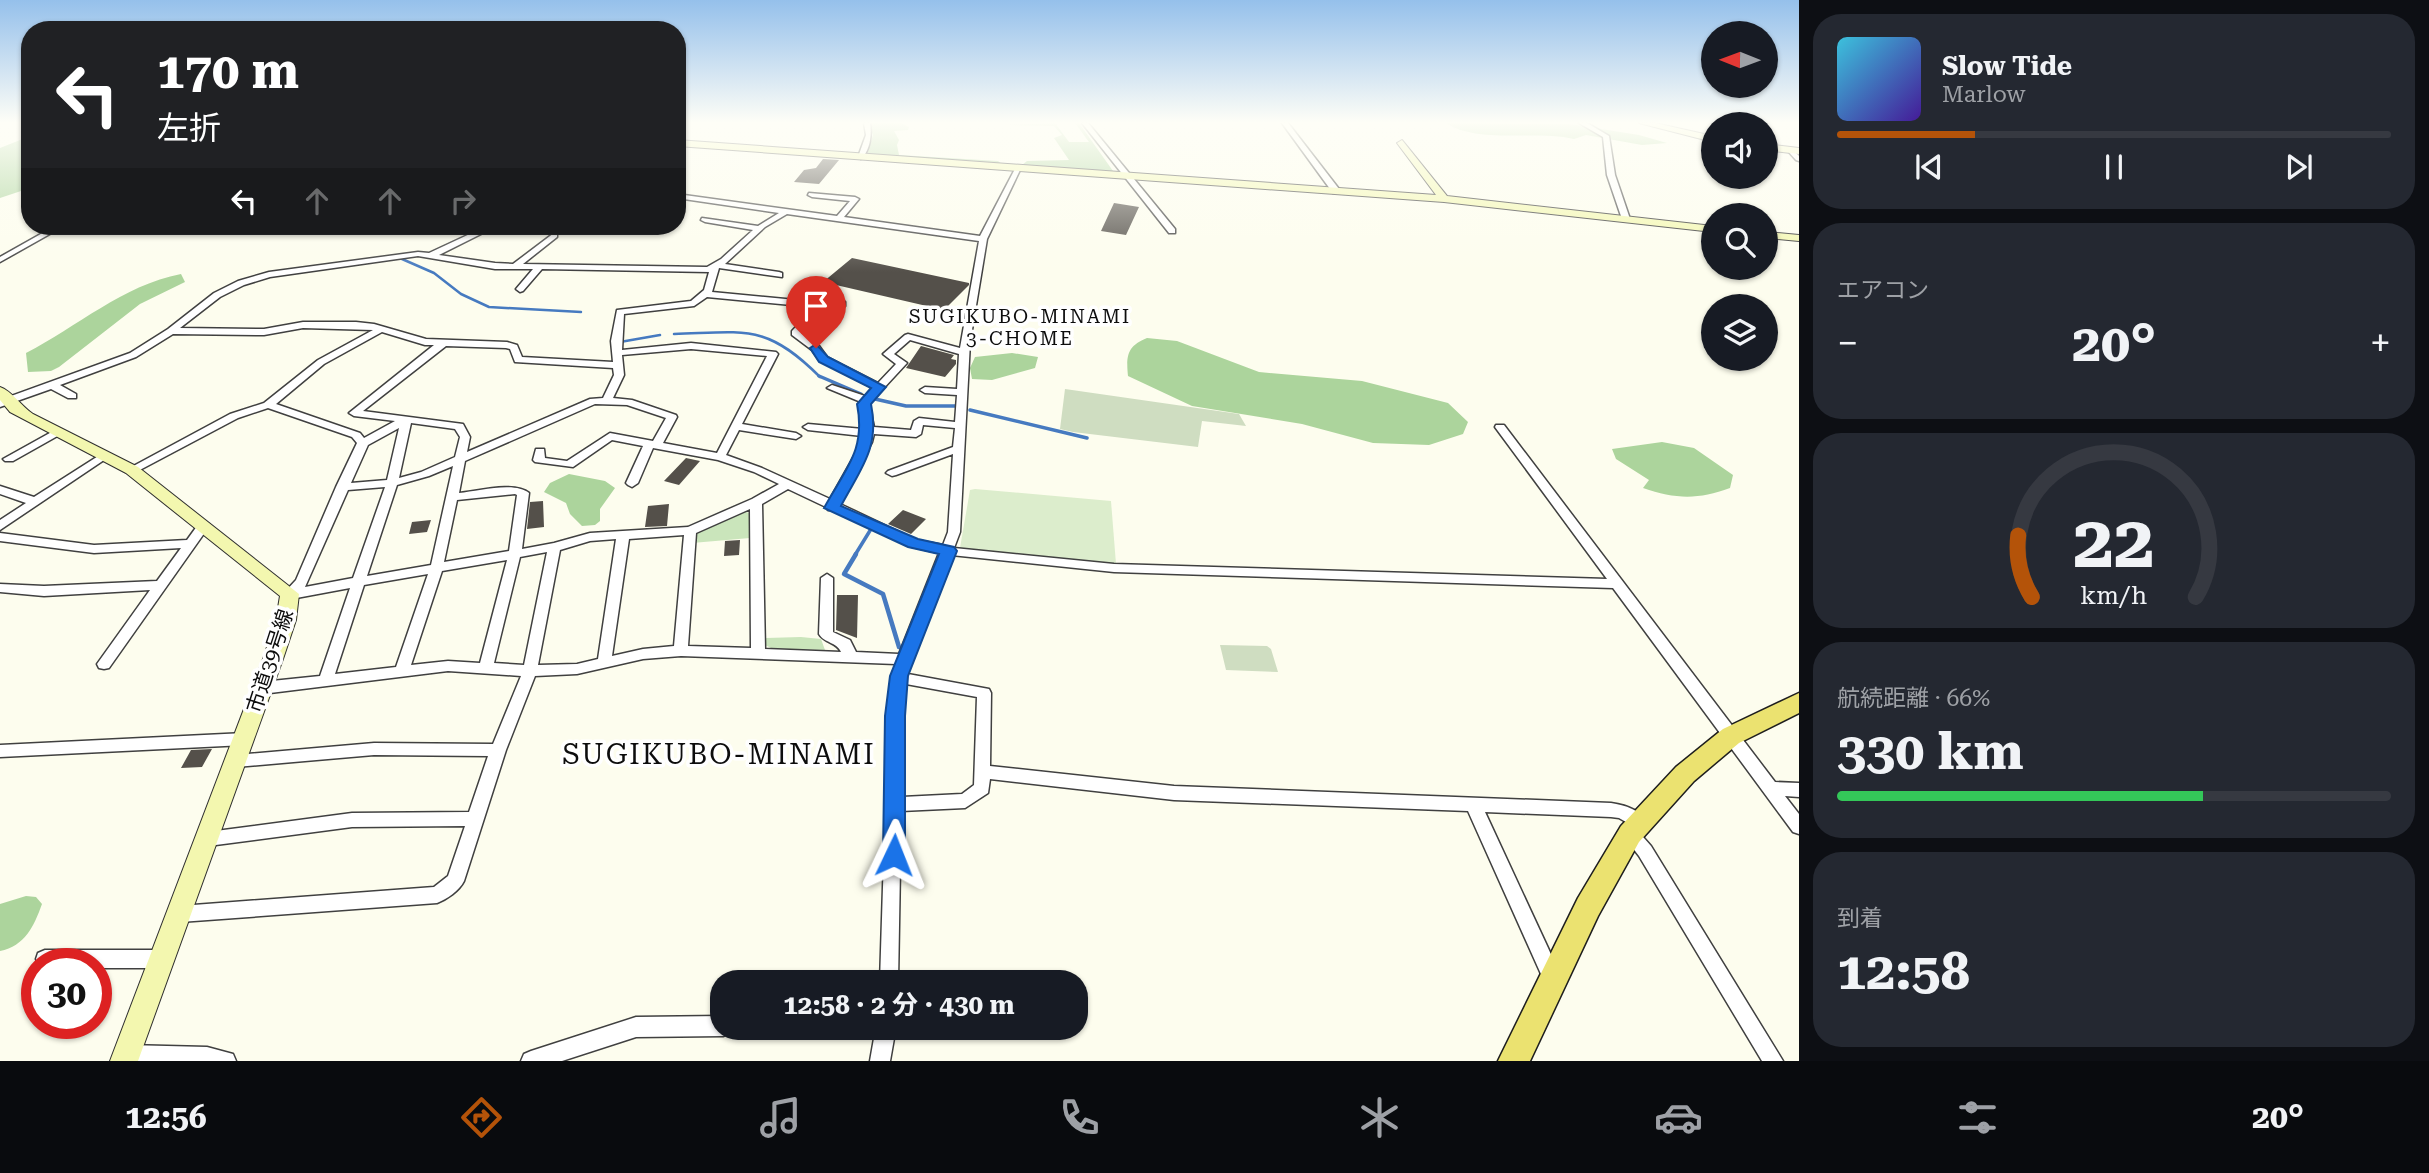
<!DOCTYPE html>
<html lang="ja">
<meta charset="utf-8">
<style>
:root{--surface:#171b24;--page:#242831;--text:#f1f3f6;--muted:#9ea1a6;--line:#363941;--accent:#b45309}
body{margin:0;font-family:"Roboto Serif","Noto Sans JP",serif;background:var(--page);color:var(--text);height:100vh;display:flex;flex-direction:column;font-size:26px;white-space:nowrap}
*{box-sizing:border-box;margin:0}
p{font-size:23px;color:var(--muted)}
.icon{flex:none;width:38px;height:38px;fill:none;stroke:currentColor;stroke-width:2;stroke-linecap:round;stroke-linejoin:round}
.map{position:relative;flex:1;overflow:hidden}
.panel{display:flex;flex-direction:column;gap:14px;padding:14px;background:#0d0f14;width:630px}
.panel>*{flex:none}
.guide{position:absolute;left:21px;top:21px;width:665px;height:214px;border-radius:28px;box-shadow:0 2px 5px #0004;background:#202124;color:#fff;overflow:hidden}
.needle{width:46px;rotate:271deg}
.fabs{position:absolute;left:1701px;top:21px;display:grid;gap:14px}
.fabs a{display:grid;place-items:center;width:77px;height:77px;border-radius:50%;background:var(--surface);box-shadow:0 2px 5px #0004;font-size:35px}
.speed{position:absolute;left:21px;top:948px;display:flex;gap:14px;font-size:35px;font-weight:700;text-align:center}
.speed>*{display:grid;place-content:center;width:91px;height:91px;border-radius:50%;background:var(--surface);box-shadow:0 2px 5px #0004;line-height:1}
.speed .limit{border:10px solid #d22;background:#fff;color:#111}
.pin{position:absolute;display:grid;place-items:center;width:60px;height:60px;color:#fff;margin:-72px -30px;border-radius:50% 50% 50% 0;rotate:-45deg;box-shadow:0 0 7px #0007}
.pin .icon{rotate:45deg}
.me{position:absolute;width:77px;margin:-38px;rotate:2deg;stroke-linejoin:round;filter:drop-shadow(0 0 5px #0008)}
.turn{display:flex;align-items:center;gap:24px;height:147px;padding:0 21px;font-size:32px}
.turn .icon{width:91px;height:91px;stroke-width:2.5}
.turn b{display:block;font-size:49px;line-height:60px}
.lanes{display:flex;align-items:center;height:66px;padding:0 21px;background:#0003;justify-content:center;gap:35px;direction:ltr}
.lanes .off{opacity:.35}
.big{font-size:52px;font-weight:700;line-height:1.1}
.panel .card{flex:1;display:flex;flex-direction:column;justify-content:center;gap:10px;min-width:0;padding:0 24px;border-radius:28px;background:var(--page)}
.panel .dial{align-items:center;gap:0}
.dial svg{height:182px;overflow:visible;fill:none;stroke:var(--line);stroke-width:7;stroke-linecap:round;text-anchor:middle}
.dial text{fill:var(--text);stroke:none}
.song{display:flex;align-items:center;gap:21px}
.cover{width:84px;height:84px;border-radius:10px;background:linear-gradient(135deg,hsl(190 70% 55%),hsl(260 70% 35%))}
.played{height:7px;border-radius:4px;background:linear-gradient(90deg,var(--accent) 25%,var(--line) 25%)}
.keys{display:flex;justify-content:space-around;direction:ltr}
.heat{display:flex;justify-content:space-between;align-items:center;font-size:38px;direction:ltr}
.charge{height:10px;border-radius:5px;background:linear-gradient(90deg,#34c759 66%,var(--line) 0)}
.trip{position:absolute;left:710px;top:970px;width:378px;height:70px;border-radius:28px;background:var(--surface);box-shadow:0 2px 5px #0004;font-weight:700;line-height:70px;text-align:center}
.dock{display:flex;height:112px;justify-content:space-around;align-items:center;background:#090b0e;color:var(--muted)}
.dock .icon{width:49px;height:49px}
.dock .on{color:var(--accent)}
.dock b{font-size:32px;color:var(--text)}
main{display:flex;flex:1;min-height:0}
.map>svg:first-child{display:block}
.green{fill:#cae5bb}
.forest{fill:#acd49c}
.cemetery{fill:#cfddc1}
.pitch{fill:#dcedcc}
.lines{fill:none;stroke-linecap:round;stroke-linejoin:round}
.stream-far2{stroke:#467ac0;stroke-width:2.5}
.stream-far1{stroke:#467ac0;stroke-width:3.5}
.stream{stroke:#467ac0;stroke-width:4.5}
.building{fill:#54504a}
.street-casing{stroke:#404040;stroke-width:3}
.secondary-casing{stroke:#2f2f2f;stroke-width:2}
.primary-casing{stroke:#1e1e1e;stroke-width:3}
.street{fill:#fff;fill-rule:evenodd}
.secondary{fill:#f3f7af;fill-rule:evenodd}
.primary{fill:#ebe270;fill-rule:evenodd}
.route{fill:#1a73e8;stroke:#114b97;stroke-width:2}
.labels{text-anchor:middle;dominant-baseline:central;stroke-width:7;stroke-linejoin:round;paint-order:stroke}
.far-neighbourhood-label{font-size:19px;letter-spacing:2px;fill:#0d0d0d;stroke:#fff}
.street-label{font-size:21px;fill:#0d0d0d;stroke:#fff}
.near-quarter-label{font-size:28px;letter-spacing:2px;fill:#0d0d0d;stroke:#fff}
</style>
<main>
<div class="map">
<svg width="1799" height="1061" viewBox="0 0 1799 1061">
<rect width="100%" height="100%" fill="#fdfdee"/>
<!-- green -->
<path class="green" d="M744 511 751 514 750 538 692 543 694 534Z
M801 637 821 639 825 650 773 649 765 645 766 638Z"/>
<!-- forest -->
<path class="forest" d="M869 123H901L909 127 908 130 894 131 899 140 897 145 899 155 998 161 1003 165 867 155 873 135Z
M1055 123 1069 142H1089L1075 123H1079L1113 171 1108 174 1022 165 1027 161 1069 160 1054 138 1062 135 1054 126 1006 125Z
M1446 123 1570 124 1639 135 1667 143 1642 145 1586 135 1574 139C1536 130 1477 144 1446 123Z
M30 136V188L0 198V148Z
M181 274 185 282 140 304 59 367 51 371 28 372 26 353C77 327 123 285 181 274Z
M1147 338 1177 341 1259 372 1362 381 1448 403 1468 422 1463 434 1429 445 1373 443 1302 424 1192 406 1128 376C1126 356 1127 346 1147 338Z
M1012 353 1038 357 1035 368 992 380 972 379 970 368 975 357Z
M1662 442 1694 448 1733 475 1730 488C1698 500 1675 499 1643 488L1649 480 1616 459 1612 449Z
M569 474 605 481 615 488 600 509V521L595 525 582 526 570 514 566 503 544 492 550 483Z
M26 896 36 897 42 904C34 926 25 946 0 951V904Z"/>
<!-- cemetery -->
<path class="cemetery" d="M1065 389 1239 414 1246 426 1202 421 1198 447 1073 432 1060 429Z
M1220 645 1267 646 1271 649 1278 672 1226 670Z"/>
<!-- pitch -->
<path class="pitch" d="M975 489 1111 501 1116 564 960 548 970 490Z"/>
<g class="lines">
<!-- stream-far2 -->
<path class="stream-far2" d="M402 259 434 273 461 294 489 307 581 312
M674 334C746 332 766 323 820 377
M620 342 660 335"/>
<!-- stream-far1 -->
<path class="stream-far1" d="M819 376 861 394
M875 399 906 406H955
M970 410 1087 438
M855 555 871 529"/>
<!-- stream -->
<path class="stream" d="M856 554 844 574 883 594 899 647"/>
</g>
<!-- building -->
<path class="building" d="M823 159 839 160 819 184 794 182 804 170 816 168Z
M1114 203 1139 207 1126 235 1101 231Z
M852 258 969 283V285L944 310 823 282Z
M921 346 954 355 951 359 956 360V364L945 377 906 368Z
M686 458 700 461 679 485 664 481Z
M543 501 544 527 527 529 530 502Z
M669 504 667 526 645 527 648 506Z
M903 510 926 519 911 534 888 524Z
M431 520 427 532 409 534 412 522Z
M740 540 739 555 724 556 725 541Z
M837 595H858L857 638 836 630Z
M212 749 202 767 181 768 191 750Z"/>
<g class="lines">
<!-- street casing -->
<g class="street-casing">
<path id="street" d="M864 123H870C872 135 870 151 861 159L858 157 866 135Z
M1082 123H1088L1175 229V233H1169Z
M1282 123H1288L1339 189V193H1333Z
M1579 123H1587L1609 136 1615 175 1630 219 1629 221 1622 219 1607 175 1603 137Z
M1788 149H1792L1799 156V161L1796 160 1787 150Z
M1015 169 1020 170 987 239 970 342 960 532 954 548 1114 564 1607 579 1495 427 1496 425H1504L1775 782 1799 783V797L1785 796 1799 814V834L1793 832 1613 588 1114 572 951 555 911 659 908 674 989 689 991 693 990 766 1174 786 1611 803C1625 805 1641 810 1648 823L1646 828 1640 830 1619 818 1611 817 1485 812 1561 976 1559 983 1552 985 1545 983 1468 811 1174 800 990 779 988 793 965 808 901 811 898 982H880L889 696 896 664 681 656 643 659 577 674 535 676 506 750 464 881C459 891 447 899 437 903L180 922 174 920 171 914 174 908 180 906 434 887 448 876 465 826 352 827 208 846 202 844 200 839 202 834 208 832 352 813 469 812 488 756 374 755 236 767 230 766 228 761 230 756 236 755 374 743 493 744 521 676 448 671 262 694 257 692 255 688 257 684 262 682 320 676 350 588 291 599 285 597 283 594 296 580 336 487 357 443 352 437 268 408 238 418 136 472 132 473 126 470 230 414 264 403 318 360 373 330 303 328 264 335 173 334 136 357 60 385 76 394V398H68L51 389 0 407V400L130 353 168 329 214 293 238 281 269 272 418 252 429 253 487 226H497L439 255 495 263 513 264 554 233H557V237L523 264 707 267 721 259 753 230 705 222 701 220 702 218 758 226 779 213 677 198V194L837 216 850 201 812 197 808 195 809 193 855 197 859 199 844 217 980 236ZM787 214 979 241 960 348 908 334 905 335 883 354 896 364 878 383 827 357 819 346 801 333 821 312 807 302 817 298 842 307 845 306V302L817 292 796 300 712 292 719 268 782 277V273L779 272 725 264 765 227ZM418 256 495 269H533L516 289 520 292 523 291 542 269 709 272 704 290 691 301 617 310 611 341 613 362 522 357 517 345 507 342 426 339 374 324 356 322H303L264 329 180 328 220 297 244 285 270 277ZM707 297 802 306 810 312 792 331V335L812 350 820 361 873 388 865 396 832 385 827 388 861 402 859 404 863 429 808 424 803 427 808 430 862 436V442L830 499 762 468 726 455 739 430 796 439 801 436 796 433 742 424 778 354 776 352 691 343 622 350 624 314 694 306ZM382 332 425 345H434L349 413 354 416 395 421 364 438 360 433 276 404 324 364ZM910 340 959 354 957 389 925 387 920 390 925 393 957 395 955 422 919 418 914 421 911 430 874 427 869 404 907 363 894 354ZM446 346 506 348 510 349 515 362 613 368 614 375 603 398 590 399 467 452 470 437 463 424 363 411ZM691 349 767 356 717 453 663 443 677 417 676 415 632 400 613 398 624 375 622 355ZM595 404 627 405 666 418 653 441 610 433 567 461 545 458 544 449H536L533 460 535 462 573 467 612 440 643 446 626 483 628 485 632 487 638 483 653 448 718 460 754 472 779 484 752 499 688 527 590 533 554 543 522 549 529 493C515 481 478 491 459 493L465 461ZM411 423 455 429 460 437 455 457 421 472 399 478ZM923 425 955 428 953 447 888 471 886 473 892 476 896 475 953 454 948 532 943 545 916 540 840 504 872 442 874 434 916 437 921 434ZM399 428 387 480 351 483 368 445ZM453 466 431 565 367 576 397 485 429 476ZM385 487 353 578 305 587 348 490ZM788 489 826 507 828 510H834L909 546 939 553 899 654 856 652 850 640 833 632V578L827 574 821 578 819 634C824 643 837 642 841 652L765 649 762 504ZM515 494 517 495 509 551 444 562 457 500ZM750 509 751 648 688 646 696 533ZM684 535 674 646 643 649 612 656 629 539ZM616 539 598 659 577 664 538 665 560 550 590 541ZM547 552 524 665 494 663 520 557ZM507 560 480 663 448 661 411 665 442 571ZM428 574 396 667 335 674 364 585ZM906 684 977 697 974 785 962 794 902 797 903 696Z
M55 226H64L0 262V257Z
M524 226H538L539 227 535 229Z
M57 429 62 432 61 434 13 461H5L3 459Z
M103 453 109 456 107 458 0 530V520L26 503 0 494V486L34 497Z
M204 521 210 525 109 668 104 669 99 668 97 664 150 590 44 596 0 592V584L44 586 157 581 181 548 94 553 0 541V533L94 545 187 540 200 522Z
M245 733 250 735 253 739 250 743 245 745 0 757V745Z
M1630 827 1636 829 1651 846 1783 1061H1762L1639 856 1622 834 1624 829Z
M45 950H163L170 953 172 959 170 965 163 968H96V964H38L36 959 38 953Z
M723 1016V1027H732L730 1033 723 1036 636 1037 562 1061H521L524 1054 531 1051 636 1017Z
M876 1027H896L890 1061H870Z
M127 1045 207 1047 233 1054 236 1061H120L117 1055 120 1048Z"/>
</g>
<!-- secondary casing -->
<g class="secondary-casing">
<path id="secondary" d="M1639 123H1655L1713 136V142Z
M677 140 1436 195 1397 143 1402 140 1447 196 1713 226V232L1444 202 677 146Z
M1766 144 1799 148V154L1766 150Z
M1766 232 1799 235V241L1766 238Z
M0 387C12 391 21 406 33 414L138 467 299 594 296 620 283 659 138 1061H110L263 659 276 620 280 596 126 473 10 412 0 400Z"/>
</g>
<!-- primary casing -->
<g class="primary-casing">
<path id="primary" d="M1799 693V713L1739 743 1694 781 1639 842 1598 916 1530 1061H1498L1578 898 1621 826 1676 767 1723 729Z"/>
</g>
<!-- street -->
<use href="#street" class="street"/>
<!-- secondary -->
<use href="#secondary" class="secondary"/>
<!-- primary -->
<use href="#primary" class="primary"/>
</g>
<!-- sky -->
<linearGradient id="sky" x2="0" y2="1"><stop stop-color="#95c0eb"/><stop offset="0.45" stop-color="#fefef7"/><stop offset="1" stop-color="#fefef7" stop-opacity="0"/></linearGradient>
<rect width="1799" height="272" fill="url(#sky)"/>
<!-- route -->
<path class="route" d="M816 344 828 357 886 387 871 404C880 448 861 468 841 506L918 539 954 547 957 551 908 676 905 716V855L901 861 894 864 886 861 883 855 885 716 890 676 939 554 908 547 824 508C846 468 866 450 857 404L871 388 819 362 810 348Z"/>
<g class="labels">
<!-- far-neighbourhood labels -->
<g class="far-neighbourhood-label">
<text x="1020" y="316">SUGIKUBO-MINAMI<tspan x="1020" dy="22">3-CHOME</tspan></text>
</g>
<!-- street labels -->
<g class="street-label">
<text transform="translate(270 661) rotate(-72)">市道39号線</text>
</g>
<!-- near-quarter labels -->
<g class="near-quarter-label">
<text x="719" y="754">SUGIKUBO-MINAMI</text>
</g>
</g>
</svg>
<div class="fabs">
<a><svg class="needle" viewBox="-14 -14 28 28"><path d="M0-13l5 13h-10z" fill="#e53935"/><path d="M0 13l5-13h-10z" fill="#9ea1a6"/></svg></a>
<a><svg class="icon" aria-label="sound" viewBox="0 0 24 24"><path d="M4 9h4l5-4v14l-5-4H4zM17 9q2 3 0 6"/></svg></a>
<a><svg class="icon" aria-label="search" viewBox="0 0 24 24"><circle cx="10" cy="10" r="6"/><path d="M15 15l6 6"/></svg></a>
<a><svg class="icon" aria-label="layers" viewBox="0 0 24 24"><path d="M12 4l9 5-9 5-9-5zM3 14l9 5 9-5"/></svg></a>
</div>
<div class="speed"><div class="limit">30</div></div>
<div class="pin" style="left:816px;top:348px;background:#d93025"><svg class="icon" aria-label="arrive" viewBox="0 0 24 24"><path d="M6 21V4h12l-3 4 3 4H6"/></svg></div>
<svg class="me" style="left:894px;top:855px" viewBox="-20 -20 40 40"><path d="M0-17L14 15 0 8-14 15z" fill="#1a73e8" stroke="#fff" stroke-width="4"/></svg>
<div class="trip">12:58 · 2 分 · 430 m</div>
<div class="guide">
<div class="turn"><svg class="icon" aria-label="left" viewBox="0 0 24 24"><path d="M17 20v-9H6M10 6l-5 5 5 5"/></svg><div><b>170 m</b>左折</div></div>
<div class="lanes"><svg class="icon" aria-label="left" viewBox="0 0 24 24"><path d="M17 20v-9H6M10 6l-5 5 5 5"/></svg><svg class="icon off" aria-label="ahead" viewBox="0 0 24 24"><path d="M12 20V5M6 11l6-6 6 6"/></svg><svg class="icon off" aria-label="ahead" viewBox="0 0 24 24"><path d="M12 20V5M6 11l6-6 6 6"/></svg><svg class="icon off" aria-label="right" viewBox="0 0 24 24"><path d="M7 20v-9h11M14 6l5 5-5 5"/></svg></div>
</div>
</div>
<section class="panel">
<div class="card">
<div class="song"><i class="cover"></i><div><b>Slow Tide</b><p>Marlow</p></div></div>
<div class="played"></div>
<div class="keys"><svg class="icon" aria-label="previous" viewBox="0 0 24 24"><path d="M18 5L8 12l10 7zM5 5v14"/></svg><svg class="icon" aria-label="pause" viewBox="0 0 24 24"><path d="M8 5v14M16 5v14"/></svg><svg class="icon" aria-label="next" viewBox="0 0 24 24"><path d="M6 5l10 7-10 7zM19 5v14"/></svg></div>
</div>
<div class="card"><p>エアコン</p>
<div class="heat"><a>−</a><b class="big">20°</b><a>+</a></div>
</div>
<div class="card dial"><svg viewBox="0 0 100 80">
<path d="M14 69A42 42 0 1 1 86 69"/>
<path d="M14 69A42 42 0 0 1 8 42" stroke="#b45309"/>
<text x="50" y="56" font-size="32" font-weight="700">22</text>
<text x="50" y="72" font-size="11">km/h</text>
</svg></div>
<div class="card"><p>航続距離 · 66%</p><b class="big">330 km</b><div class="charge"></div></div>
<div class="card"><p>到着</p><b class="big">12:58</b></div>
</section>
</main>
<nav class="dock">
<b>12:56</b>
<svg class="icon on" aria-label="directions" viewBox="0 0 24 24"><path d="M12 3l9 9-9 9-9-9zM9 14v-3h6M13 9l2 2-2 2"/></svg>
<svg class="icon" aria-label="music" viewBox="0 0 24 24"><path d="M9 18V5l10-2v13"/><circle cx="6" cy="18" r="3"/><circle cx="16" cy="16" r="3"/></svg>
<svg class="icon" aria-label="phone" viewBox="0 0 24 24"><path d="M5 4h4l2 5-3 2q2 4 5 5l2-3 5 2v4C11 20 4 13 5 4z"/></svg>
<svg class="icon" aria-label="climate" viewBox="0 0 24 24"><path d="M12 3v18M4 7l16 10M4 17L20 7"/></svg>
<svg class="icon" aria-label="car" viewBox="0 0 24 24"><path d="M5 17H2v-5l4-1 3-4h7l3 4 3 1v5h-3M9 17h6M6 11h13"/><circle cx="7" cy="17" r="2"/><circle cx="17" cy="17" r="2"/></svg>
<svg class="icon" aria-label="filters" viewBox="0 0 24 24"><path d="M4 7h16M4 17h16"/><circle cx="9" cy="7" r="2"/><circle cx="15" cy="17" r="2"/></svg>
<b>20°</b>
</nav>
